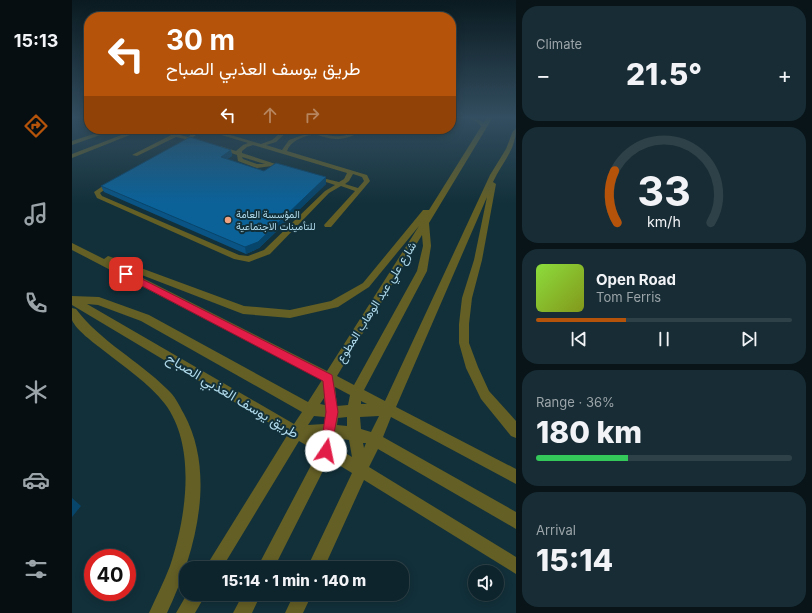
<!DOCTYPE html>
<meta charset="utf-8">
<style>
:root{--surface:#0e242c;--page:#172c34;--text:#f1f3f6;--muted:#9ba4a9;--line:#2e4148;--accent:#b45309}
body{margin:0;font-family:Inter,Vazirmatn,sans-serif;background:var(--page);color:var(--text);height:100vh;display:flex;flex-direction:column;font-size:15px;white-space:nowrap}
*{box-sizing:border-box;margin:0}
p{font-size:13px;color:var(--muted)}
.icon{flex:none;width:22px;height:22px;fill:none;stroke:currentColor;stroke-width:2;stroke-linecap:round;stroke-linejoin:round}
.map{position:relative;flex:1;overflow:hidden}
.panel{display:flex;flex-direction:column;gap:6px;padding:6px;background:#081418;width:296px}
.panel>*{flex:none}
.guide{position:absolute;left:12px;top:12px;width:372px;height:122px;border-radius:16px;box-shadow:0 2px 10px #0003,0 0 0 1px var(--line);background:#b45309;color:#fff;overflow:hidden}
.fabs{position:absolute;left:396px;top:565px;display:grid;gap:8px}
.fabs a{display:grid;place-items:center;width:36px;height:36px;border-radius:50%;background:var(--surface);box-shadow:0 2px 10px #0003,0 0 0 1px var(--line);font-size:20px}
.speed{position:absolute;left:12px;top:549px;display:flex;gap:8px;font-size:20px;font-weight:700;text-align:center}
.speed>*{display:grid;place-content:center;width:52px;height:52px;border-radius:50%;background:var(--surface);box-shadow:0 2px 10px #0003,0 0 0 1px var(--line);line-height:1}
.speed .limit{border:6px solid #d22;background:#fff;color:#111}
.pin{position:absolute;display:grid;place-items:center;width:34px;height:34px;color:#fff;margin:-17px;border-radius:8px;box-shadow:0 2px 6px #0006}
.me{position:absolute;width:44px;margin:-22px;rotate:11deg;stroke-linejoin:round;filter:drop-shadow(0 0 3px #0008)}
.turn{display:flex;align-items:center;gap:14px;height:84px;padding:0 16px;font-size:18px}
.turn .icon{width:52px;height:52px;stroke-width:2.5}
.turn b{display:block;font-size:28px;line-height:34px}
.lanes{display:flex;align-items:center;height:38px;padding:0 16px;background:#0003;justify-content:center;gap:20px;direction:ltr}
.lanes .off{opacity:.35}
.big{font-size:30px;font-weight:800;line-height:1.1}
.panel .card{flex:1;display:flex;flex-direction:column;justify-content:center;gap:6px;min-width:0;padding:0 14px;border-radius:16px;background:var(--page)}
.panel .dial{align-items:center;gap:0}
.dial svg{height:104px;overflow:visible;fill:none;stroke:var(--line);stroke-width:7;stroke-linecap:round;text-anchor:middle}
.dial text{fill:var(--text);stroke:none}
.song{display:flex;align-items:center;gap:12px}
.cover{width:48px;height:48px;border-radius:6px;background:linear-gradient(135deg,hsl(90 70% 55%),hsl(70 70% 35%))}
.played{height:4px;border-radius:2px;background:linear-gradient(90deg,var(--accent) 35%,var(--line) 35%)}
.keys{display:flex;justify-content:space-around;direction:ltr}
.heat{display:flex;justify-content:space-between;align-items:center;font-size:22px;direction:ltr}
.charge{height:6px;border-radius:3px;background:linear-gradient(90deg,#34c759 36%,var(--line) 0)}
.trip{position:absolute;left:107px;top:561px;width:230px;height:40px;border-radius:16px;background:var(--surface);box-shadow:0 2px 10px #0003,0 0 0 1px var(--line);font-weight:800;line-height:40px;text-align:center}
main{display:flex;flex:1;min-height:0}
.dock{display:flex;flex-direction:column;width:72px;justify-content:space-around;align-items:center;background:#060e12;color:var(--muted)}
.dock .icon{width:28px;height:28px}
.dock .current{color:var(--accent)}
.dock b{font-size:18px;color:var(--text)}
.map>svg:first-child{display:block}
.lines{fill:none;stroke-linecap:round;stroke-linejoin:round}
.service{fill:#645f25;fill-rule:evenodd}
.tertiary{fill:#645f25;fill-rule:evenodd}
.wall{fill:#095484}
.shaded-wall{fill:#08456b}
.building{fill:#0b6299;stroke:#08456b}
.route{fill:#e11d48;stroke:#92132f}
.poi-dot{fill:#f2a17e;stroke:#12303a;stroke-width:1.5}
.labels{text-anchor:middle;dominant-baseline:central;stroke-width:4;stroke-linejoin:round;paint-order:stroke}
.far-poi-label{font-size:10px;fill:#afd9ea;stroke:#12303a;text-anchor:start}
.street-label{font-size:12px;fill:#afd9ea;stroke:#12303a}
.near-street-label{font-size:14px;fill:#afd9ea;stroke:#12303a}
</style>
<main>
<nav class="dock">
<b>15:13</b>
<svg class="icon current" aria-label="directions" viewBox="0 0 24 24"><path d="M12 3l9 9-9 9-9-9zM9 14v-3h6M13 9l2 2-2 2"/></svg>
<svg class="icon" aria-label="music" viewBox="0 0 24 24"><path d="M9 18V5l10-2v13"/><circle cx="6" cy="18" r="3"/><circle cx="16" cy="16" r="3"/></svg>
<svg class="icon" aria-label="phone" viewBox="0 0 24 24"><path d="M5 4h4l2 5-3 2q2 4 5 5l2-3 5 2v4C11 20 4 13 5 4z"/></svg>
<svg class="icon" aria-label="climate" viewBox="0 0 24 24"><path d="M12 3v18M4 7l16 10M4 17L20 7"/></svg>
<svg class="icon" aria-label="car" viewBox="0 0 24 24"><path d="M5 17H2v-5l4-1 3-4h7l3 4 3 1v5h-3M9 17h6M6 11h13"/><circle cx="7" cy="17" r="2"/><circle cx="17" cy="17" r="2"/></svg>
<svg class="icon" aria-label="filters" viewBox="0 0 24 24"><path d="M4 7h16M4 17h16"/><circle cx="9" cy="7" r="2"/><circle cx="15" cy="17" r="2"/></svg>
</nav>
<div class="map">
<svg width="444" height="613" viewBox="0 0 444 613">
<rect width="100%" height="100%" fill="#12303a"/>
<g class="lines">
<!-- service -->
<path class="service" d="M395 117C403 117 409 119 414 126L410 127 405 122Z
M111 129H117L108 135 116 137C123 131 130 129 138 129L189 144 200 140 213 129H218L204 142 194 145 210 150 217 140 236 133 226 129C243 129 260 141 277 134L253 129H264L281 132 285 129H290C280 139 266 141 252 137 248 136 244 134 240 135 230 136 218 142 215 151L295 175 298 181 259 227H253L252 225 283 191 269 186 257 193 198 254 177 262 162 259 25 198 22 192 38 181H42V183L28 193 30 196 167 255 176 256 192 250 253 191 263 185 242 178V176L267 182 272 179 275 173 181 145 175 147 170 151V153L216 168 213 170 200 166 185 168 166 161 165 155 145 148 148 146 164 151 171 145 176 143 136 131 124 135 120 138 123 139V141H118L112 146 107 145 113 139 104 137 65 156 60 155ZM170 157 193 164H185L171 159ZM281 174 290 177 292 181 286 188 273 184 277 181Z"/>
<!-- tertiary -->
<path class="tertiary" d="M415 117H421L357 223 359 246 355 271 292 390 313 401 418 175 434 149 441 131 444 129C444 150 429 164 421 182L424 184 410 260 400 298 397 324V343L406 367 417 391 444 421V438L439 436 409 399 394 368 387 343V324L390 298 402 260 415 197 324 407 444 469V484L319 417 311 437 444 512V529L306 449 297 467 444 557V574L292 480 252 568H235L280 473 257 459 202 568H185L246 452 227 441 150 568H133L216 434 0 305V296L27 297 77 315 236 402 250 380 0 250V243L32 259 36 256 39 257 172 306 218 310 259 301 291 283 351 210H357ZM347 226 255 371 49 267 171 314 218 318 266 307 297 287ZM350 235 351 246 345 271 282 385 265 376ZM15 304 26 305 69 321 230 412 222 424ZM263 387 278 395 276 405 265 406ZM252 398 253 405 248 404ZM289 401 295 404H289ZM242 416 253 417 252 424 236 425ZM307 416 299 432 289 429 288 417ZM275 417V426L265 425 266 418ZM263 438 277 440 280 457 262 446ZM291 443H294L292 448Z
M37 129H45L0 145V141Z
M65 129H73L0 158V154Z
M0 308 4 309C29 342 66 360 95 389 103 396 107 405 112 414 145 475 123 554 95 613H77C84 597 92 582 98 566 114 518 125 447 93 404 76 382 52 367 31 350 22 343 4 330 0 320 0 317 0 312 0 308Z
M115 594H134L123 613H104Z
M171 594H189L180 613H161Z
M222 594H240L231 613H213Z"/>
</g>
<!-- wall -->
<path class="wall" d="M159 150 160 156 155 159 192 171 254 177V184L187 248 174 254 32 192 29 186Z"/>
<!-- shaded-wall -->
<path class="shaded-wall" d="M159 150 160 156 150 163 149 157Z
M254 177V184L187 248 174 254 173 247Z
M0 498 9 506 0 517Z"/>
<!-- building -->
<path class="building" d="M118 137 159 150 149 157 192 171 204 163 254 177 186 242 173 247 29 186Z"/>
<!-- sky -->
<linearGradient id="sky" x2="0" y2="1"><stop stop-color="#0a1a20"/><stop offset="0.58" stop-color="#334e60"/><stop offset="1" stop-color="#334e60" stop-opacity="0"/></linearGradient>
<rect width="444" height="203" fill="url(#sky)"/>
<!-- route -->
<path class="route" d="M54 271 260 375 266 412 258 455 254 457 250 455 248 451 254 412 251 381 51 276 50 274Z"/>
<!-- markers -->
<circle class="poi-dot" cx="156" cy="220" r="4"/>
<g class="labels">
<!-- far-poi labels -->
<g class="far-poi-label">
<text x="164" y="214">المؤسسة العامة<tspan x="164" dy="12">للتأمينات الاجتماعية</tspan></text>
</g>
<!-- street labels -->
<g class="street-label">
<text transform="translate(304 302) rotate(-58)">شارع علي عبد الوهاب المطوع</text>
</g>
<!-- near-street labels -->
<g class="near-street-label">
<text transform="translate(161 395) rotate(31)">طريق يوسف العذبي الصباح</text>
</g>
</g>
</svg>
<div class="fabs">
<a><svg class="icon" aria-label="sound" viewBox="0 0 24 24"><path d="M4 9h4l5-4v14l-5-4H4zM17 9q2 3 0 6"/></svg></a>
</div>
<div class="speed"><div class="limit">40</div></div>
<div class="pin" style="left:54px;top:274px;background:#d93025"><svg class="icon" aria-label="arrive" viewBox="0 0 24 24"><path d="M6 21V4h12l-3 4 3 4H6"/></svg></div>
<svg class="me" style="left:254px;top:451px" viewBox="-20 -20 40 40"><circle r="19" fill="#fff"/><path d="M0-13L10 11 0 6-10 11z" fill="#e11d48"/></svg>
<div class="trip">15:14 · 1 min · 140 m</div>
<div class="guide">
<div class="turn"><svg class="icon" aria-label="left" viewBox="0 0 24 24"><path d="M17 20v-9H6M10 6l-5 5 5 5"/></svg><div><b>30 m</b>طريق يوسف العذبي الصباح</div></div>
<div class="lanes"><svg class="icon" aria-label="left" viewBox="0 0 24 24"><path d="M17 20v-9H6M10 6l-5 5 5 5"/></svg><svg class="icon off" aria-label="ahead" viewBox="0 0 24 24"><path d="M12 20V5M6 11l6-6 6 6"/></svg><svg class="icon off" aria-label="right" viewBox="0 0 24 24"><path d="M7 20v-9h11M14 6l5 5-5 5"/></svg></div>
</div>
</div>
<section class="panel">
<div class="card"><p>Climate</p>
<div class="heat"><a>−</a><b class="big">21.5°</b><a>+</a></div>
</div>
<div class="card dial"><svg viewBox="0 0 100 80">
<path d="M14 69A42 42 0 1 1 86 69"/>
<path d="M14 69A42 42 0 0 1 12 29" stroke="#b45309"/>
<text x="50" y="56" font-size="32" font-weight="700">33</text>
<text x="50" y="72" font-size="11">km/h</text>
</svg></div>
<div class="card">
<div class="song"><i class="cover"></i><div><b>Open Road</b><p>Tom Ferris</p></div></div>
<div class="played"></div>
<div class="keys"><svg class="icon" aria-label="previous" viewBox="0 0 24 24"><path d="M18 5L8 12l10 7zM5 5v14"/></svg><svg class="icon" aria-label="pause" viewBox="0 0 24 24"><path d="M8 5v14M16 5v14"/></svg><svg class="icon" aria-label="next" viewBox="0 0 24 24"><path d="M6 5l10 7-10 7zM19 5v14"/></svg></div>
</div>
<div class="card"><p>Range · 36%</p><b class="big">180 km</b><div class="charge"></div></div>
<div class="card"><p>Arrival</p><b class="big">15:14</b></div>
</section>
</main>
